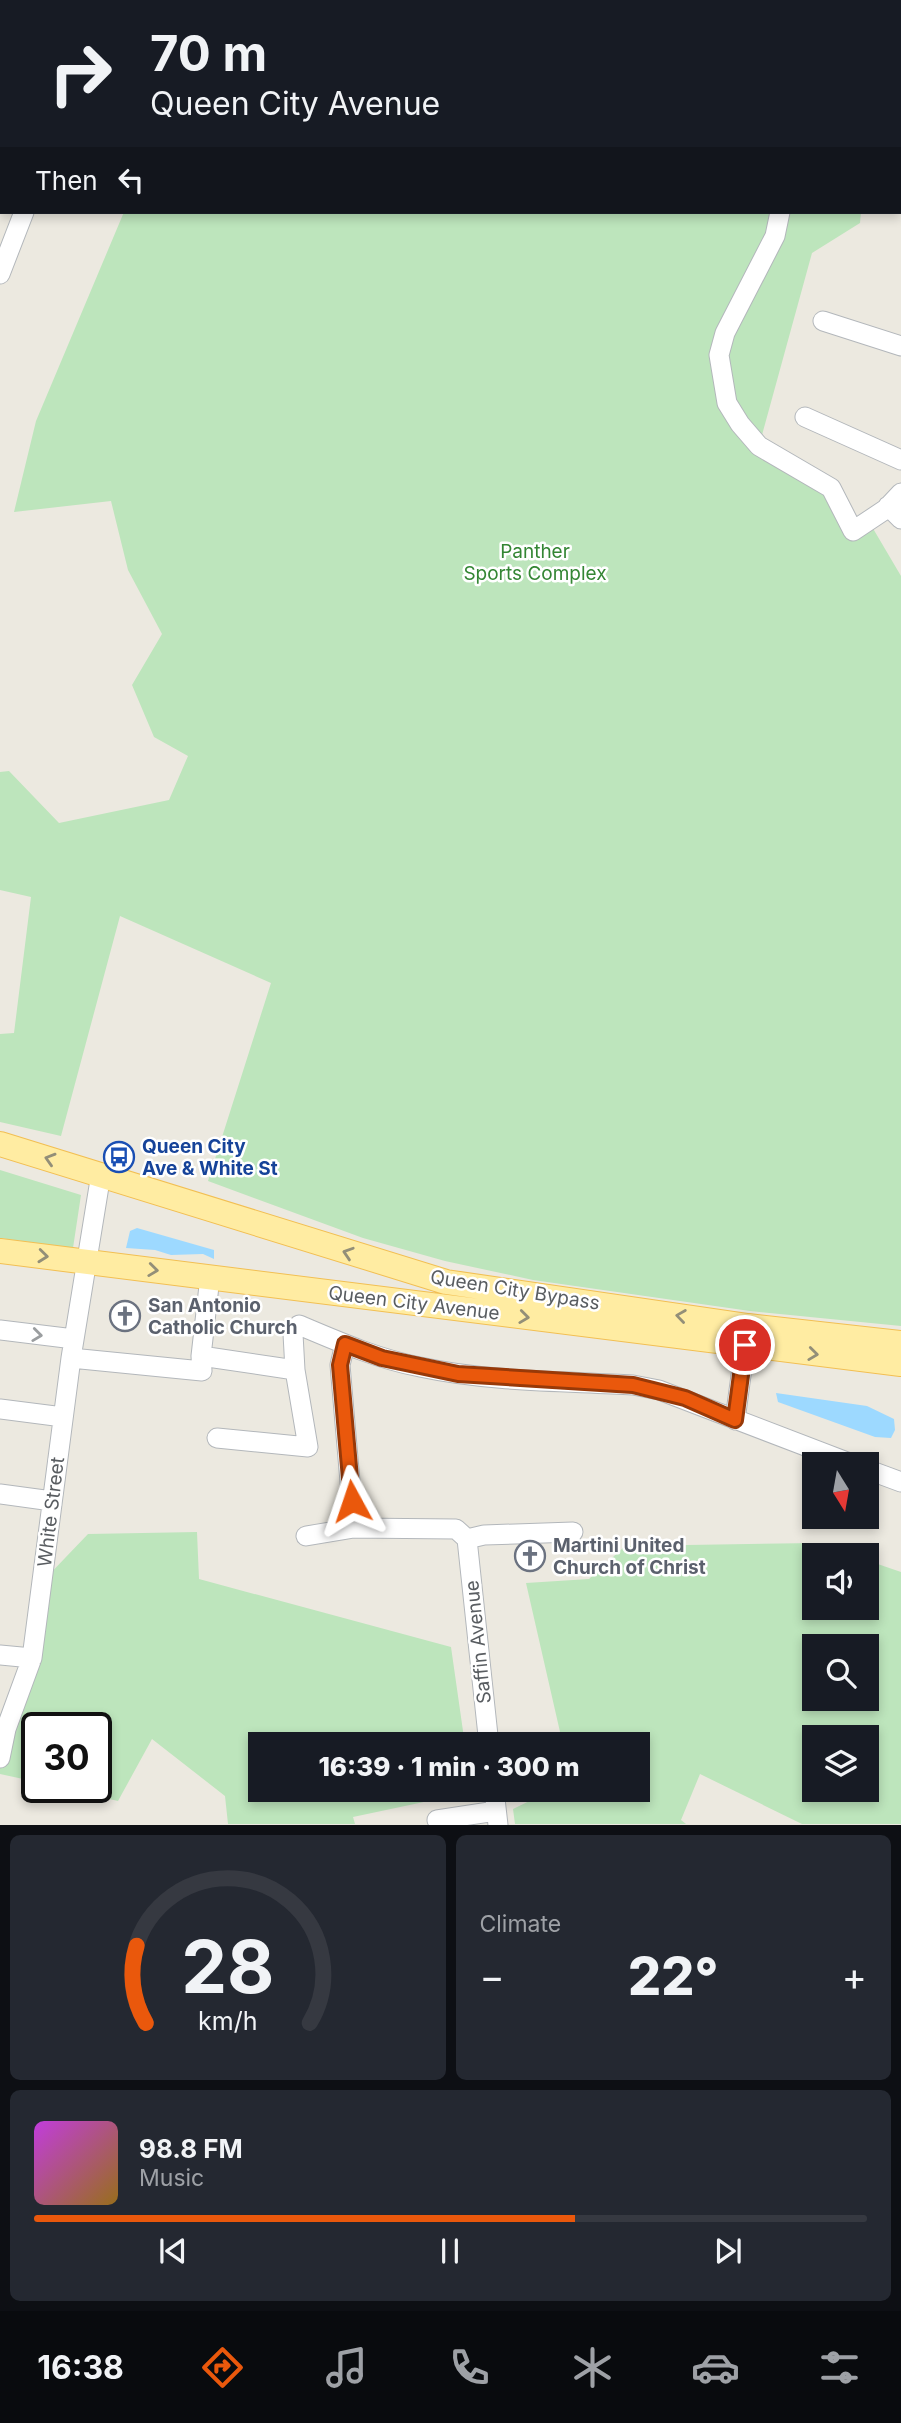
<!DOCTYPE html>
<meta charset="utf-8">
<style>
:root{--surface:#171b24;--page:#242831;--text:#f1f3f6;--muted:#9ea1a6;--line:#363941;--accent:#ea580c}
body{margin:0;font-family:Inter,sans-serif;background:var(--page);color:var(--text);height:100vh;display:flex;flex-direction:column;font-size:26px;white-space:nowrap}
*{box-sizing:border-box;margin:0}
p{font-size:23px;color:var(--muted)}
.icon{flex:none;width:38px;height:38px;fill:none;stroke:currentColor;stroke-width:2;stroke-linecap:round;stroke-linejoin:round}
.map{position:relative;height:1825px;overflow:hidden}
.side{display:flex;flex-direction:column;gap:10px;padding:10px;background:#0d0f14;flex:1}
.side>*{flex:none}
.banner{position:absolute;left:0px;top:0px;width:901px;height:214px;box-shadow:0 4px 10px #0003;background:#171b24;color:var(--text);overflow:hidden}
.needle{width:46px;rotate:169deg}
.fabs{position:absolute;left:802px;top:1452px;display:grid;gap:14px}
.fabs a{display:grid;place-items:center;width:77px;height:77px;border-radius:0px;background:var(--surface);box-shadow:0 4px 10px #0003;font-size:35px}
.speed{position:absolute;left:21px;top:1712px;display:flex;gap:14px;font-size:35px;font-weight:700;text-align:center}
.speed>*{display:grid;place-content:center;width:91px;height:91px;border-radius:50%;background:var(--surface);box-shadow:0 4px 10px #0003;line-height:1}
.speed .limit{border:4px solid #111;border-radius:10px;background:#fff;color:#111}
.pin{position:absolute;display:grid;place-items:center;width:60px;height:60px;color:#fff;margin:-30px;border:4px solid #fff;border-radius:50%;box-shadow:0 2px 7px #0007}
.me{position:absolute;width:77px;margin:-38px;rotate:355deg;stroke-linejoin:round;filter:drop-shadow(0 0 5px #0008)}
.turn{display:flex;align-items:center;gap:24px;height:147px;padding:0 35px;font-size:32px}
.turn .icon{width:91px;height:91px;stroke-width:2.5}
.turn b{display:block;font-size:49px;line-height:60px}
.then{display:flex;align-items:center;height:66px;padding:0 35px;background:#0003;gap:14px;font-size:26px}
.big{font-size:52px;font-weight:800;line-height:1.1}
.side .widget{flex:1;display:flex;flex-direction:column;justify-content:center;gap:10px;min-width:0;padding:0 24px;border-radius:10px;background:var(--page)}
.side .dial{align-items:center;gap:0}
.dial svg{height:182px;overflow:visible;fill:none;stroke:var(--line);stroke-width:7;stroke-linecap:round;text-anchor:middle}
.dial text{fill:var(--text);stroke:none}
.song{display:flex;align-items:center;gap:21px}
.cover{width:84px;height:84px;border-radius:10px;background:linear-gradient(135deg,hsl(290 70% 55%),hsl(40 70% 35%))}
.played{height:7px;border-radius:4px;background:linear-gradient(90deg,var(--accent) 65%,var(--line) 65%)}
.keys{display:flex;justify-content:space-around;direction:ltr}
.heat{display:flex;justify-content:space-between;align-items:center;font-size:38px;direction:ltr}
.side .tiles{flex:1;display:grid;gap:10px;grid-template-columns:1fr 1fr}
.widget:last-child{grid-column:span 2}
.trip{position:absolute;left:248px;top:1732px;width:402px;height:70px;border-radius:0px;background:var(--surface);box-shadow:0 4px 10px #0003;font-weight:800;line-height:70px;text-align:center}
.tab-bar{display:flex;height:112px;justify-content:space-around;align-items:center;background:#090b0e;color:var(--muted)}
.tab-bar .icon{width:49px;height:49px}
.tab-bar .active{color:var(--accent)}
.tab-bar b{font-size:32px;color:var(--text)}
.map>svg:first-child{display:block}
.green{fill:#bde5bc;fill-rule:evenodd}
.water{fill:#9dd9ff}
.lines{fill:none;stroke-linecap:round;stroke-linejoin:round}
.minor-casing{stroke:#b3b7bb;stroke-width:21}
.major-casing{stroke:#f2bf53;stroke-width:26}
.minor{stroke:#fff;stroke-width:19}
.major{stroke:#ffeca2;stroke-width:24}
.oneway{stroke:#938f78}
.oneway2{stroke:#9b9ea0}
.route-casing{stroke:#983908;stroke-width:18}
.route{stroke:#ea580c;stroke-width:12}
.labels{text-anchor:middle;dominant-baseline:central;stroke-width:5;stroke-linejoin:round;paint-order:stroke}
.park-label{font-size:19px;fill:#348634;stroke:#fff}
.transit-label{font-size:19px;font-weight:bold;fill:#164399;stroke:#fff;text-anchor:start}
.street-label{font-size:19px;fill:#595d61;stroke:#fff}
.worship-label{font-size:19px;font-weight:bold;fill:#5b616d;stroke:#fff;text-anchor:start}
</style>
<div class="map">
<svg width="901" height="1825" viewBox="0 0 901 1825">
<rect width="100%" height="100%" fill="#ece9e0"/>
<!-- green -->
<path class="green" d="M349 0H886L343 2Z
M124 212H861L860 223 812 253 759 446 821 480 853 531 868 520 901 576V1326L750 1311 533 1280 445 1261 363 1238 208 1181 271 983 120 916 61 1136 0 1122V1034L14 1033 31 897 0 890V772L9 771 59 823 169 800 188 756 154 737 132 685 162 634 128 570 111 501 14 512 36 421Z
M0 1170 81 1195 73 1248 0 1238Z
M197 1532 199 1579 451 1647 465 1745H261V1790L471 1792 353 1817 355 1824H228L225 1796 152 1739 118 1801 57 1787H96V1727H37V1782L0 1774V1758L43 1581 88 1534Z
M816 1543 854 1556H814V1608H866V1560L901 1572V1824H802L700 1774 681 1820 686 1824H515L513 1809 552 1790H639V1745H563L526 1583 589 1579 625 1546ZM814 1647H866V1699H814ZM814 1738H866V1790H814Z"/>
<!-- water -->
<path class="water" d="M137 1228 214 1250V1259L203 1254 171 1255 155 1250 126 1248 130 1231Z
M776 1393 867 1406 894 1419 895 1430 891 1438 875 1437 778 1402Z"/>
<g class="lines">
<!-- minor casing -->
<g class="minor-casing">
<path id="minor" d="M775 0 776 2
M113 2 114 0
M780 212 775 236 725 333 719 355 727 403 740 424 759 446 831 488 853 531 886 509 901 493
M0 274 24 212
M823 321 901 346
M805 417 901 460
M888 506 901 519
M0 1330 74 1339
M345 1344 340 1365 354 1528
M201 1356 295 1370
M71 1358 202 1371 201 1356 210 1277
M0 1409 63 1417
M735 1420 747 1331
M217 1438 308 1447 295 1370 293 1334 299 1325C339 1342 378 1359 420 1367 490 1382 563 1381 633 1385L659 1390 855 1465
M866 1469 901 1482
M0 1494 52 1501
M306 1536 354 1528 456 1529 467 1539
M467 1539 489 1745
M467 1539 484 1535 573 1532
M0 1655 32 1658
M0 1758 6 1729 32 1658 71 1358 101 1174
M494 1790 498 1825
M437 1820 496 1811"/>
</g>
<!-- major casing -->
<g class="major-casing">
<path id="major" d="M0 1144 446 1282 748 1326 901 1343
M0 1251 901 1364"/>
</g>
<!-- minor -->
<use href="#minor" class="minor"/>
<!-- major -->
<use href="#major" class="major"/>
</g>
<!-- one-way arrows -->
<defs><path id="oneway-chevron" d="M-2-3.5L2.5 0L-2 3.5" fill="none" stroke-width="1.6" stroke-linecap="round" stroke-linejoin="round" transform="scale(1.75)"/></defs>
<g class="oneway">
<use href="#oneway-chevron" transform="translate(50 1159) rotate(-163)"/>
<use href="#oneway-chevron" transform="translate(348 1253) rotate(-162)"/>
<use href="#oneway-chevron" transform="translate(43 1256) rotate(6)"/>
<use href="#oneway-chevron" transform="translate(153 1270) rotate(7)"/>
<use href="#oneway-chevron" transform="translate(681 1316) rotate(-172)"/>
<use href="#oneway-chevron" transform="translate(524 1317) rotate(7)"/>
<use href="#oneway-chevron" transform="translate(813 1354) rotate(7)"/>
</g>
<use class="oneway2" href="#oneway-chevron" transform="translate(37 1335) rotate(7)"/>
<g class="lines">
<!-- route casing -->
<g class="route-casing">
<path id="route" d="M352 1501 340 1365 345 1344 382 1358 458 1374 633 1385 685 1398 735 1420 745 1345"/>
</g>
<!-- route -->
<use href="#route" class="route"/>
</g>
<!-- icons -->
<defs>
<g id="bus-ring" transform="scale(1.575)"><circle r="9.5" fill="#fff" stroke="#1a4fb4" stroke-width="1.5"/><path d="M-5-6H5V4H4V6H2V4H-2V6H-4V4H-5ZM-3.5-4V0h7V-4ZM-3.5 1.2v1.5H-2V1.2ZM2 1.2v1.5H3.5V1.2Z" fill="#1a4fb4"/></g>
<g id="church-ring" transform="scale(1.575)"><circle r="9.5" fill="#fff" stroke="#6b7280" stroke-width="1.5"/><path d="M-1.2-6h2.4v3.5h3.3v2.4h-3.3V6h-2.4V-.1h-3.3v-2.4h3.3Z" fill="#6b7280"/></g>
</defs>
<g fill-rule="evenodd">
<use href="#bus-ring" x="119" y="1157"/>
<use href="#church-ring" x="125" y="1316"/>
<use href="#church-ring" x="530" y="1556"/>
</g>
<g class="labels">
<!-- park labels -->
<g class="park-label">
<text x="535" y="551">Panther<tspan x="535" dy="22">Sports Complex</tspan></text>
</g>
<!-- transit labels -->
<g class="transit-label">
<text x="142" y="1146">Queen City<tspan x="142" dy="22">Ave &amp; White St</tspan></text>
</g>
<!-- street labels -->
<g class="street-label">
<text transform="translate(515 1290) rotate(9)">Queen City Bypass</text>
<text transform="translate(414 1303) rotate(7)">Queen City Avenue</text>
<text transform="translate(51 1512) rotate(-83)">White Street</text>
<text transform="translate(478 1642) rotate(-96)">Saffin Avenue</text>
</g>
<!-- worship labels -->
<g class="worship-label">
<text x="148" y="1305">San Antonio<tspan x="148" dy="22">Catholic Church</tspan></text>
<text x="553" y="1545">Martini United<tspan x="553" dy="22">Church of Christ</tspan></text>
</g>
</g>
</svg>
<div class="fabs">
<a><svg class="needle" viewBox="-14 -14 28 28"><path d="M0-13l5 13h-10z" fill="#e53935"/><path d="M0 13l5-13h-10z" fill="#9ea1a6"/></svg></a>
<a><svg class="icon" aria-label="sound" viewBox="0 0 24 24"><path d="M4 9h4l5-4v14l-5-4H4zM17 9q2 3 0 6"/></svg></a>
<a><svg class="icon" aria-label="search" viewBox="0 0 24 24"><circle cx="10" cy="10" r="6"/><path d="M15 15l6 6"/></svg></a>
<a><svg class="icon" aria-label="layers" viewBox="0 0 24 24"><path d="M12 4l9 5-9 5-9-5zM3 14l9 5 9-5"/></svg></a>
</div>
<div class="speed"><div class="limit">30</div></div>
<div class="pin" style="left:745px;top:1345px;background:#d93025"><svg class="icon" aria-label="arrive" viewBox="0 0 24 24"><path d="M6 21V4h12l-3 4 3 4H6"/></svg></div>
<svg class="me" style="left:352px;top:1501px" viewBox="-20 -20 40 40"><path d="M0-17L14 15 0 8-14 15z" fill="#ea580c" stroke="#fff" stroke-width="4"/></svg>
<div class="trip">16:39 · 1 min · 300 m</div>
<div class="banner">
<div class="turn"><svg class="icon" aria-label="right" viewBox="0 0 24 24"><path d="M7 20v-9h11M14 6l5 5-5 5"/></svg><div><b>70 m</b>Queen City Avenue</div></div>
<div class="then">Then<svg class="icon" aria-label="left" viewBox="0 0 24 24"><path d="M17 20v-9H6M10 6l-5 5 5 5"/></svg></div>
</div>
</div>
<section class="side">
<div class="tiles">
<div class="widget dial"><svg viewBox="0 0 100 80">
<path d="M14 69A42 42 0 1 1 86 69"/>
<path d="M14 69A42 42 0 0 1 10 35" stroke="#ea580c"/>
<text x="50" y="56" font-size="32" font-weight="700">28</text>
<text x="50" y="72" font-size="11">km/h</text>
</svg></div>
<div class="widget"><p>Climate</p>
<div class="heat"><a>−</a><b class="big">22°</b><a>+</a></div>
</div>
<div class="widget">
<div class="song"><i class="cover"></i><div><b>98.8 FM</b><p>Music</p></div></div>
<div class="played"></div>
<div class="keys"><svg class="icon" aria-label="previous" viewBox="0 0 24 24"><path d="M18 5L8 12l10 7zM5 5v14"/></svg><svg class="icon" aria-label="pause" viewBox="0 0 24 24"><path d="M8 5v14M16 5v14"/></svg><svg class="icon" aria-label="next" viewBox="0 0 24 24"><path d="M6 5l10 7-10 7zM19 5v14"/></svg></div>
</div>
</div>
</section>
<nav class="tab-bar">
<b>16:38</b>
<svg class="icon active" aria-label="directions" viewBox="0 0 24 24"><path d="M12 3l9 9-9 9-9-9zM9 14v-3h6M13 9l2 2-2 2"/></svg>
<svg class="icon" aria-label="music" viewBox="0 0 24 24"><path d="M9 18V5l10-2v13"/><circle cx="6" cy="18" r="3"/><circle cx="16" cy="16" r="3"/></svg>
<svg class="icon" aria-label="phone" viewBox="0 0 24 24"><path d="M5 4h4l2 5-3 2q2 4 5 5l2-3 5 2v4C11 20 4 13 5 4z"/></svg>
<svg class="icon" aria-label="climate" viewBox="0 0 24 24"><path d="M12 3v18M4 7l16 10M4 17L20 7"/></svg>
<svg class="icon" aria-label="car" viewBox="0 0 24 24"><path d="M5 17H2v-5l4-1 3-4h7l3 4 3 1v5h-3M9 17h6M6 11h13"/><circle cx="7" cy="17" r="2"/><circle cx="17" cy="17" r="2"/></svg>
<svg class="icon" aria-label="filters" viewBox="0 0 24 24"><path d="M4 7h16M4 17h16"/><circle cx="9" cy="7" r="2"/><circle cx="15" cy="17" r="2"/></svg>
</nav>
